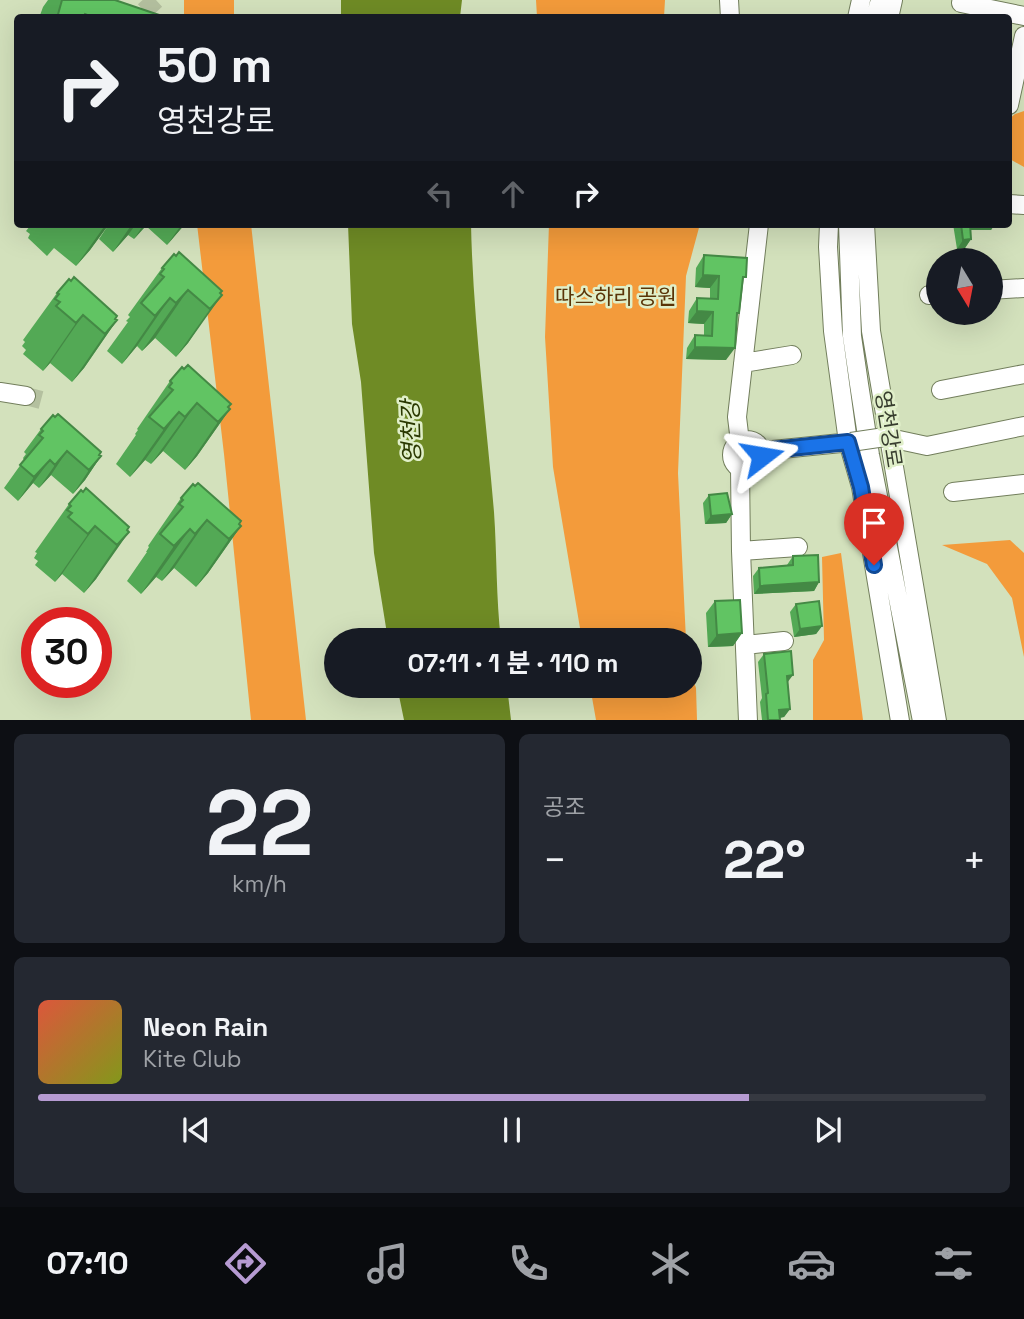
<!DOCTYPE html>
<html lang="ko">
<meta charset="utf-8">
<style>
:root{--surface:#171b24;--page:#242831;--text:#f1f3f6;--muted:#9ea1a6;--line:#363941;--accent:#b69bd2}
body{margin:0;font-family:"Space Grotesk","Noto Sans KR",sans-serif;background:var(--page);color:var(--text);height:100vh;display:flex;flex-direction:column;font-size:26px;white-space:nowrap}
*{box-sizing:border-box;margin:0}
p{font-size:23px;color:var(--muted)}
.icon{flex:none;width:38px;height:38px;fill:none;stroke:currentColor;stroke-width:2;stroke-linecap:round;stroke-linejoin:round}
.map{position:relative;height:720px;overflow:hidden}
.drawer{display:flex;flex-direction:column;gap:14px;padding:14px;background:#0d0f14;flex:1}
.drawer>*{flex:none}
.guide{position:absolute;left:14px;top:14px;width:998px;height:214px;border-radius:7px;box-shadow:0 7px 28px #0002;background:#171b24;color:var(--text);overflow:hidden}
.needle{width:46px;rotate:170deg}
.buttons{position:absolute;left:926px;top:248px;display:grid;gap:14px}
.buttons a{display:grid;place-items:center;width:77px;height:77px;border-radius:50%;background:var(--surface);box-shadow:0 7px 28px #0002;font-size:35px}
.speed{position:absolute;left:21px;top:607px;display:flex;gap:14px;font-size:35px;font-weight:700;text-align:center}
.speed>*{display:grid;place-content:center;width:91px;height:91px;border-radius:50%;background:var(--surface);box-shadow:0 7px 28px #0002;line-height:1}
.speed .limit{border:10px solid #d22;background:#fff;color:#111}
.pin{position:absolute;display:grid;place-items:center;width:60px;height:60px;color:#fff;margin:-72px -30px;border-radius:50% 50% 50% 0;rotate:-45deg;box-shadow:0 0 7px #0007}
.pin .icon{rotate:45deg}
.me{position:absolute;width:77px;margin:-38px;rotate:76deg;stroke-linejoin:round;filter:drop-shadow(0 0 5px #0008)}
.turn{display:flex;align-items:center;gap:24px;height:147px;padding:0 28px;font-size:32px}
.turn .icon{width:91px;height:91px;stroke-width:2.5}
.turn b{display:block;font-size:49px;line-height:60px}
.lanes{display:flex;align-items:center;height:66px;padding:0 28px;background:#0003;justify-content:center;gap:35px;direction:ltr}
.lanes .off{opacity:.35}
.big{font-size:52px;font-weight:700;line-height:1.1}
.drawer .widget{flex:1;display:flex;flex-direction:column;justify-content:center;gap:10px;min-width:0;padding:0 24px;border-radius:10px;background:var(--page)}
.drawer .dial{align-items:center;gap:0}
.dial b{font-size:91px;line-height:1}
.song{display:flex;align-items:center;gap:21px}
.cover{width:84px;height:84px;border-radius:10px;background:linear-gradient(135deg,hsl(10 70% 55%),hsl(70 70% 35%))}
.played{height:7px;border-radius:4px;background:linear-gradient(90deg,var(--accent) 75%,var(--line) 75%)}
.keys{display:flex;justify-content:space-around;direction:ltr}
.heat{display:flex;justify-content:space-between;align-items:center;font-size:38px;direction:ltr}
.drawer .tiles{flex:1;display:grid;gap:14px;grid-template-columns:1fr 1fr}
.widget:last-child{grid-column:span 2}
.trip{position:absolute;left:324px;top:628px;width:378px;height:70px;border-radius:35px;background:var(--surface);box-shadow:0 7px 28px #0002;font-weight:700;line-height:70px;text-align:center}
.dock{display:flex;height:112px;justify-content:space-around;align-items:center;background:#090b0e;color:var(--muted)}
.dock .icon{width:49px;height:49px}
.dock .active{color:var(--accent)}
.dock b{font-size:32px;color:var(--text)}
.map>svg:first-child{display:block}
.green{fill:#f39b3b}
.water{fill:#6f8b25}
.lines{fill:none;stroke-linecap:round;stroke-linejoin:round}
.minor-tunnel{stroke:#b4c09f;stroke-width:18;stroke-dasharray:18 9;stroke-linecap:butt}
.minor-casing{stroke:#727e5c;stroke-width:20}
.minor{stroke:#fff;stroke-width:18}
.minor-bridge-casing{stroke:#727e5c;stroke-width:20;stroke-linecap:butt}
.minor-bridge{stroke:#fff;stroke-width:18}
.wall{fill:#53a955}
.shaded-wall{fill:#448945}
.building{fill:#61c463;stroke:#448945;stroke-width:2}
.route-casing{stroke:#114b97;stroke-width:18}
.route{stroke:#1a73e8;stroke-width:12}
.labels{text-anchor:middle;dominant-baseline:central;stroke-width:5;stroke-linejoin:round;paint-order:stroke}
.park-label{font-size:21px;fill:#5a3407;stroke:#e0efc9}
.street-label{font-size:21px;fill:#363c2d;stroke:#e0efc9}
.water-label{font-size:23px;font-style:italic;fill:#2a3801;stroke:#e0efc9}
</style>
<div class="map">
<svg width="1024" height="721" viewBox="0 0 1024 721">
<rect width="100%" height="100%" fill="#d3e1bc"/>
<!-- green -->
<path class="green" d="M184 0H234V17H184Z
M536 0H665L664 17H537Z
M1024 111V167L1008 158V120L1015 114Z
M197 224H251L306 720H251L224 454Z
M549 224H700L686 276 678 473 686 640H582L553 467 545 337Z
M1010 540 1024 553V657L1012 598 987 564 942 545Z
M841 553 863 720H813V660L824 640 822 557Z
M690 670 696 688 697 720H596L590 686H690Z"/>
<!-- water -->
<path class="water" d="M341 0H462L460 17 341 18Z
M348 224H471C473 320 486 416 494 512 497 555 496 598 501 640H388L374 553 361 382 352 324Z
M397 686H507L511 720H404Z"/>
<g class="lines">
<!-- minor-tunnel -->
<path class="minor-tunnel" d="M144 11 156 0
M26 396 41 400"/>
<!-- minor casing -->
<g class="minor-casing">
<path id="minor" d="M729 0 730 18
M961 3 1024 16
M857 18 861 0
M875 18 880 0
M889 18 893 0
M1009 105 1024 36
M1008 204 1024 205
M829 224 828 247 833 331 848 442 861 487 900 721
M848 224 852 336 859 384 870 455 922 721
M865 224 871 331 937 721
M990 290 1024 288
M929 295 938 294
M743 363 792 355
M941 390 1024 374
M0 392 26 396
M885 437 927 446 1024 426
M732 455a15 15 0 1 1 30 0a15 15 0 1 1-30 0Z
M740 442 737 417 759 224
M762 451 851 442
M740 468 741 551 748 721
M953 492 1024 484
M741 551 798 547
M745 645 784 641"/>
</g>
<!-- minor -->
<use href="#minor" class="minor"/>
<!-- minor-bridge casing -->
<g class="minor-bridge-casing">
<path id="minor-bridge" d="M851 442 885 437"/>
</g>
<!-- minor-bridge -->
<use href="#minor-bridge" class="minor-bridge"/>
</g>
<!-- wall -->
<path class="wall" d="M48 0H115L158 18H39L43 7Z
M29 224H109L90 250 76 266 54 248 47 256 28 238 30 234 26 231 30 226 28 225Z
M109 224H185L167 245 146 226 134 239 128 235 113 252 99 239Z
M953 224H995L991 230H970L971 239 965 248 957 249Z
M704 255 742 282 739 313 736 317 726 360 686 359 687 348 695 335H704V324L688 323 689 311 697 298 710 299V288L695 287 696 268Z
M162 268 222 291 188 343 176 357 155 338 142 351 137 346 122 364 107 351 128 322 126 321 130 317 128 315Z
M57 293 117 320 84 368 72 382 50 363 43 371 23 354 26 350 22 346 25 342 23 340Z
M170 381 230 409 197 456 185 470 163 451 151 464 145 460 130 477 116 464 136 435 135 434 138 430 137 429Z
M41 429 101 456 85 480 73 494 51 475 39 488 33 483 18 501 4 488 24 460 23 458 26 454 24 452Z
M709 495 732 514 726 523 705 524 703 503Z
M181 498 241 526 208 573 196 587 174 568 162 581 156 577 141 594 127 581 147 552H146L149 547 148 546Z
M69 504 129 527 96 579 84 593 62 574 55 582 35 565 38 561 34 558 37 553 35 552Z
M793 556 819 582 814 591 754 594 753 576 759 568 787 565Z
M715 601 742 633 733 646 708 647 706 613Z
M796 604 822 626 816 634 794 637 790 612Z
M764 654 788 683 790 709 784 717 780 718V720H762L760 702 762 698 758 662Z"/>
<!-- shaded-wall -->
<path class="shaded-wall" d="M106 224H109L90 250 76 266Z
M132 224H136L128 235 113 252Z
M144 224H147L134 239Z
M182 224H185L167 245Z
M968 224H995L991 230H964Z
M971 239 965 248 957 249 963 240Z
M703 275 719 276 710 288 695 287Z
M188 290 155 338 142 351 176 303Z
M222 295 188 343 176 357 210 309Z
M170 298 137 346 122 364 155 316Z
M697 311 713 312 704 324 688 323Z
M83 315 50 363 43 371 76 323Z
M117 320 84 368 72 382 105 334Z
M695 347 735 348 726 360 686 359Z
M197 403 163 451 151 464 185 417Z
M230 409 197 456 185 470 218 422Z
M179 412 145 460 130 477 164 429Z
M67 451 51 475 39 488 55 465Z
M101 456 85 480 73 494 89 470Z
M50 460 33 483 18 501 34 477Z
M732 514 726 523 705 524 711 516Z
M207 520 174 568 162 581 195 534Z
M95 526 62 574 55 582 88 534Z
M241 526 208 573 196 587 229 539Z
M190 529 156 577 141 594 174 546Z
M129 532 96 579 84 593 117 545Z
M819 582 814 591 754 594 760 586Z
M822 626 816 634 794 637 800 629Z
M742 633 733 646 708 647 717 635Z
M793 675 787 683V676Z
M790 709 784 717 773 718 779 710Z"/>
<!-- building -->
<path class="building" d="M62 0H115L159 15 158 18H95L85 14 83 18H57Z
M961 224H970L971 239 963 240Z
M179 252 222 291 220 293 222 295 210 309 188 290 176 303 170 298 155 316 141 303 164 277 160 274 164 269 162 268 174 254 176 256Z
M704 255 747 258 746 277H743L739 313H737L735 348 695 347V335L712 336 713 312 697 311V298L718 299 719 276 703 275Z
M74 277 117 316 115 319 117 320 105 334 83 315 76 323 56 306 60 302 55 299 59 294 57 293 69 279 71 281Z
M188 365 231 404 228 407 230 409 218 422 197 403 185 417 179 412 164 429 149 417 173 390 169 387 172 383 170 381 182 367 184 369Z
M58 414 101 452 99 455 101 456 89 470 67 451 55 465 50 460 34 477 20 465 43 438 39 435 43 431 41 429 53 415 55 417Z
M198 483 241 521 239 524 241 526 229 539 207 520 195 534 190 529 174 546 160 534 183 507 179 504 183 500 181 498 193 484 195 486Z
M86 488 129 527 127 530 129 532 117 545 95 526 88 534 68 517 72 513 67 510 71 506 69 504 81 490 83 492Z
M727 493 732 514 711 516 709 495Z
M818 555 819 582 760 586 759 568 793 565V556Z
M740 600 742 633 717 635 715 601Z
M819 601 822 626 800 629 796 604Z
M791 651 793 675 787 676 790 709 779 710 780 720H768L766 694 768 693 764 654Z"/>
<g class="lines">
<!-- route casing -->
<g class="route-casing">
<path id="route" d="M762 456V451L848 442 861 487 874 565"/>
</g>
<!-- route -->
<use href="#route" class="route"/>
</g>
<g class="labels">
<!-- park labels -->
<g class="park-label">
<text x="616" y="296">따스하리 공원</text>
</g>
<!-- street labels -->
<g class="street-label">
<text transform="translate(889 429) rotate(81)">영천강로</text>
</g>
<!-- water labels -->
<g class="water-label">
<text transform="translate(411 432) rotate(-92)">영천강</text>
</g>
</g>
</svg>
<div class="buttons">
<a><svg class="needle" viewBox="-14 -14 28 28"><path d="M0-13l5 13h-10z" fill="#e53935"/><path d="M0 13l5-13h-10z" fill="#9ea1a6"/></svg></a>
</div>
<div class="speed"><div class="limit">30</div></div>
<div class="pin" style="left:874px;top:565px;background:#d93025"><svg class="icon" aria-label="arrive" viewBox="0 0 24 24"><path d="M6 21V4h12l-3 4 3 4H6"/></svg></div>
<svg class="me" style="left:762px;top:456px" viewBox="-20 -20 40 40"><path d="M0-17L14 15 0 8-14 15z" fill="#1a73e8" stroke="#fff" stroke-width="4"/></svg>
<div class="trip">07:11 · 1 분 · 110 m</div>
<div class="guide">
<div class="turn"><svg class="icon" aria-label="right" viewBox="0 0 24 24"><path d="M7 20v-9h11M14 6l5 5-5 5"/></svg><div><b>50 m</b>영천강로</div></div>
<div class="lanes"><svg class="icon off" aria-label="left" viewBox="0 0 24 24"><path d="M17 20v-9H6M10 6l-5 5 5 5"/></svg><svg class="icon off" aria-label="ahead" viewBox="0 0 24 24"><path d="M12 20V5M6 11l6-6 6 6"/></svg><svg class="icon" aria-label="right" viewBox="0 0 24 24"><path d="M7 20v-9h11M14 6l5 5-5 5"/></svg></div>
</div>
</div>
<section class="drawer">
<div class="tiles">
<div class="widget dial"><b>22</b><p>km/h</p></div>
<div class="widget"><p>공조</p>
<div class="heat"><a>−</a><b class="big">22°</b><a>+</a></div>
</div>
<div class="widget">
<div class="song"><i class="cover"></i><div><b>Neon Rain</b><p>Kite Club</p></div></div>
<div class="played"></div>
<div class="keys"><svg class="icon" aria-label="previous" viewBox="0 0 24 24"><path d="M18 5L8 12l10 7zM5 5v14"/></svg><svg class="icon" aria-label="pause" viewBox="0 0 24 24"><path d="M8 5v14M16 5v14"/></svg><svg class="icon" aria-label="next" viewBox="0 0 24 24"><path d="M6 5l10 7-10 7zM19 5v14"/></svg></div>
</div>
</div>
</section>
<nav class="dock">
<b>07:10</b>
<svg class="icon active" aria-label="directions" viewBox="0 0 24 24"><path d="M12 3l9 9-9 9-9-9zM9 14v-3h6M13 9l2 2-2 2"/></svg>
<svg class="icon" aria-label="music" viewBox="0 0 24 24"><path d="M9 18V5l10-2v13"/><circle cx="6" cy="18" r="3"/><circle cx="16" cy="16" r="3"/></svg>
<svg class="icon" aria-label="phone" viewBox="0 0 24 24"><path d="M5 4h4l2 5-3 2q2 4 5 5l2-3 5 2v4C11 20 4 13 5 4z"/></svg>
<svg class="icon" aria-label="climate" viewBox="0 0 24 24"><path d="M12 3v18M4 7l16 10M4 17L20 7"/></svg>
<svg class="icon" aria-label="car" viewBox="0 0 24 24"><path d="M5 17H2v-5l4-1 3-4h7l3 4 3 1v5h-3M9 17h6M6 11h13"/><circle cx="7" cy="17" r="2"/><circle cx="17" cy="17" r="2"/></svg>
<svg class="icon" aria-label="filters" viewBox="0 0 24 24"><path d="M4 7h16M4 17h16"/><circle cx="9" cy="7" r="2"/><circle cx="15" cy="17" r="2"/></svg>
</nav>
